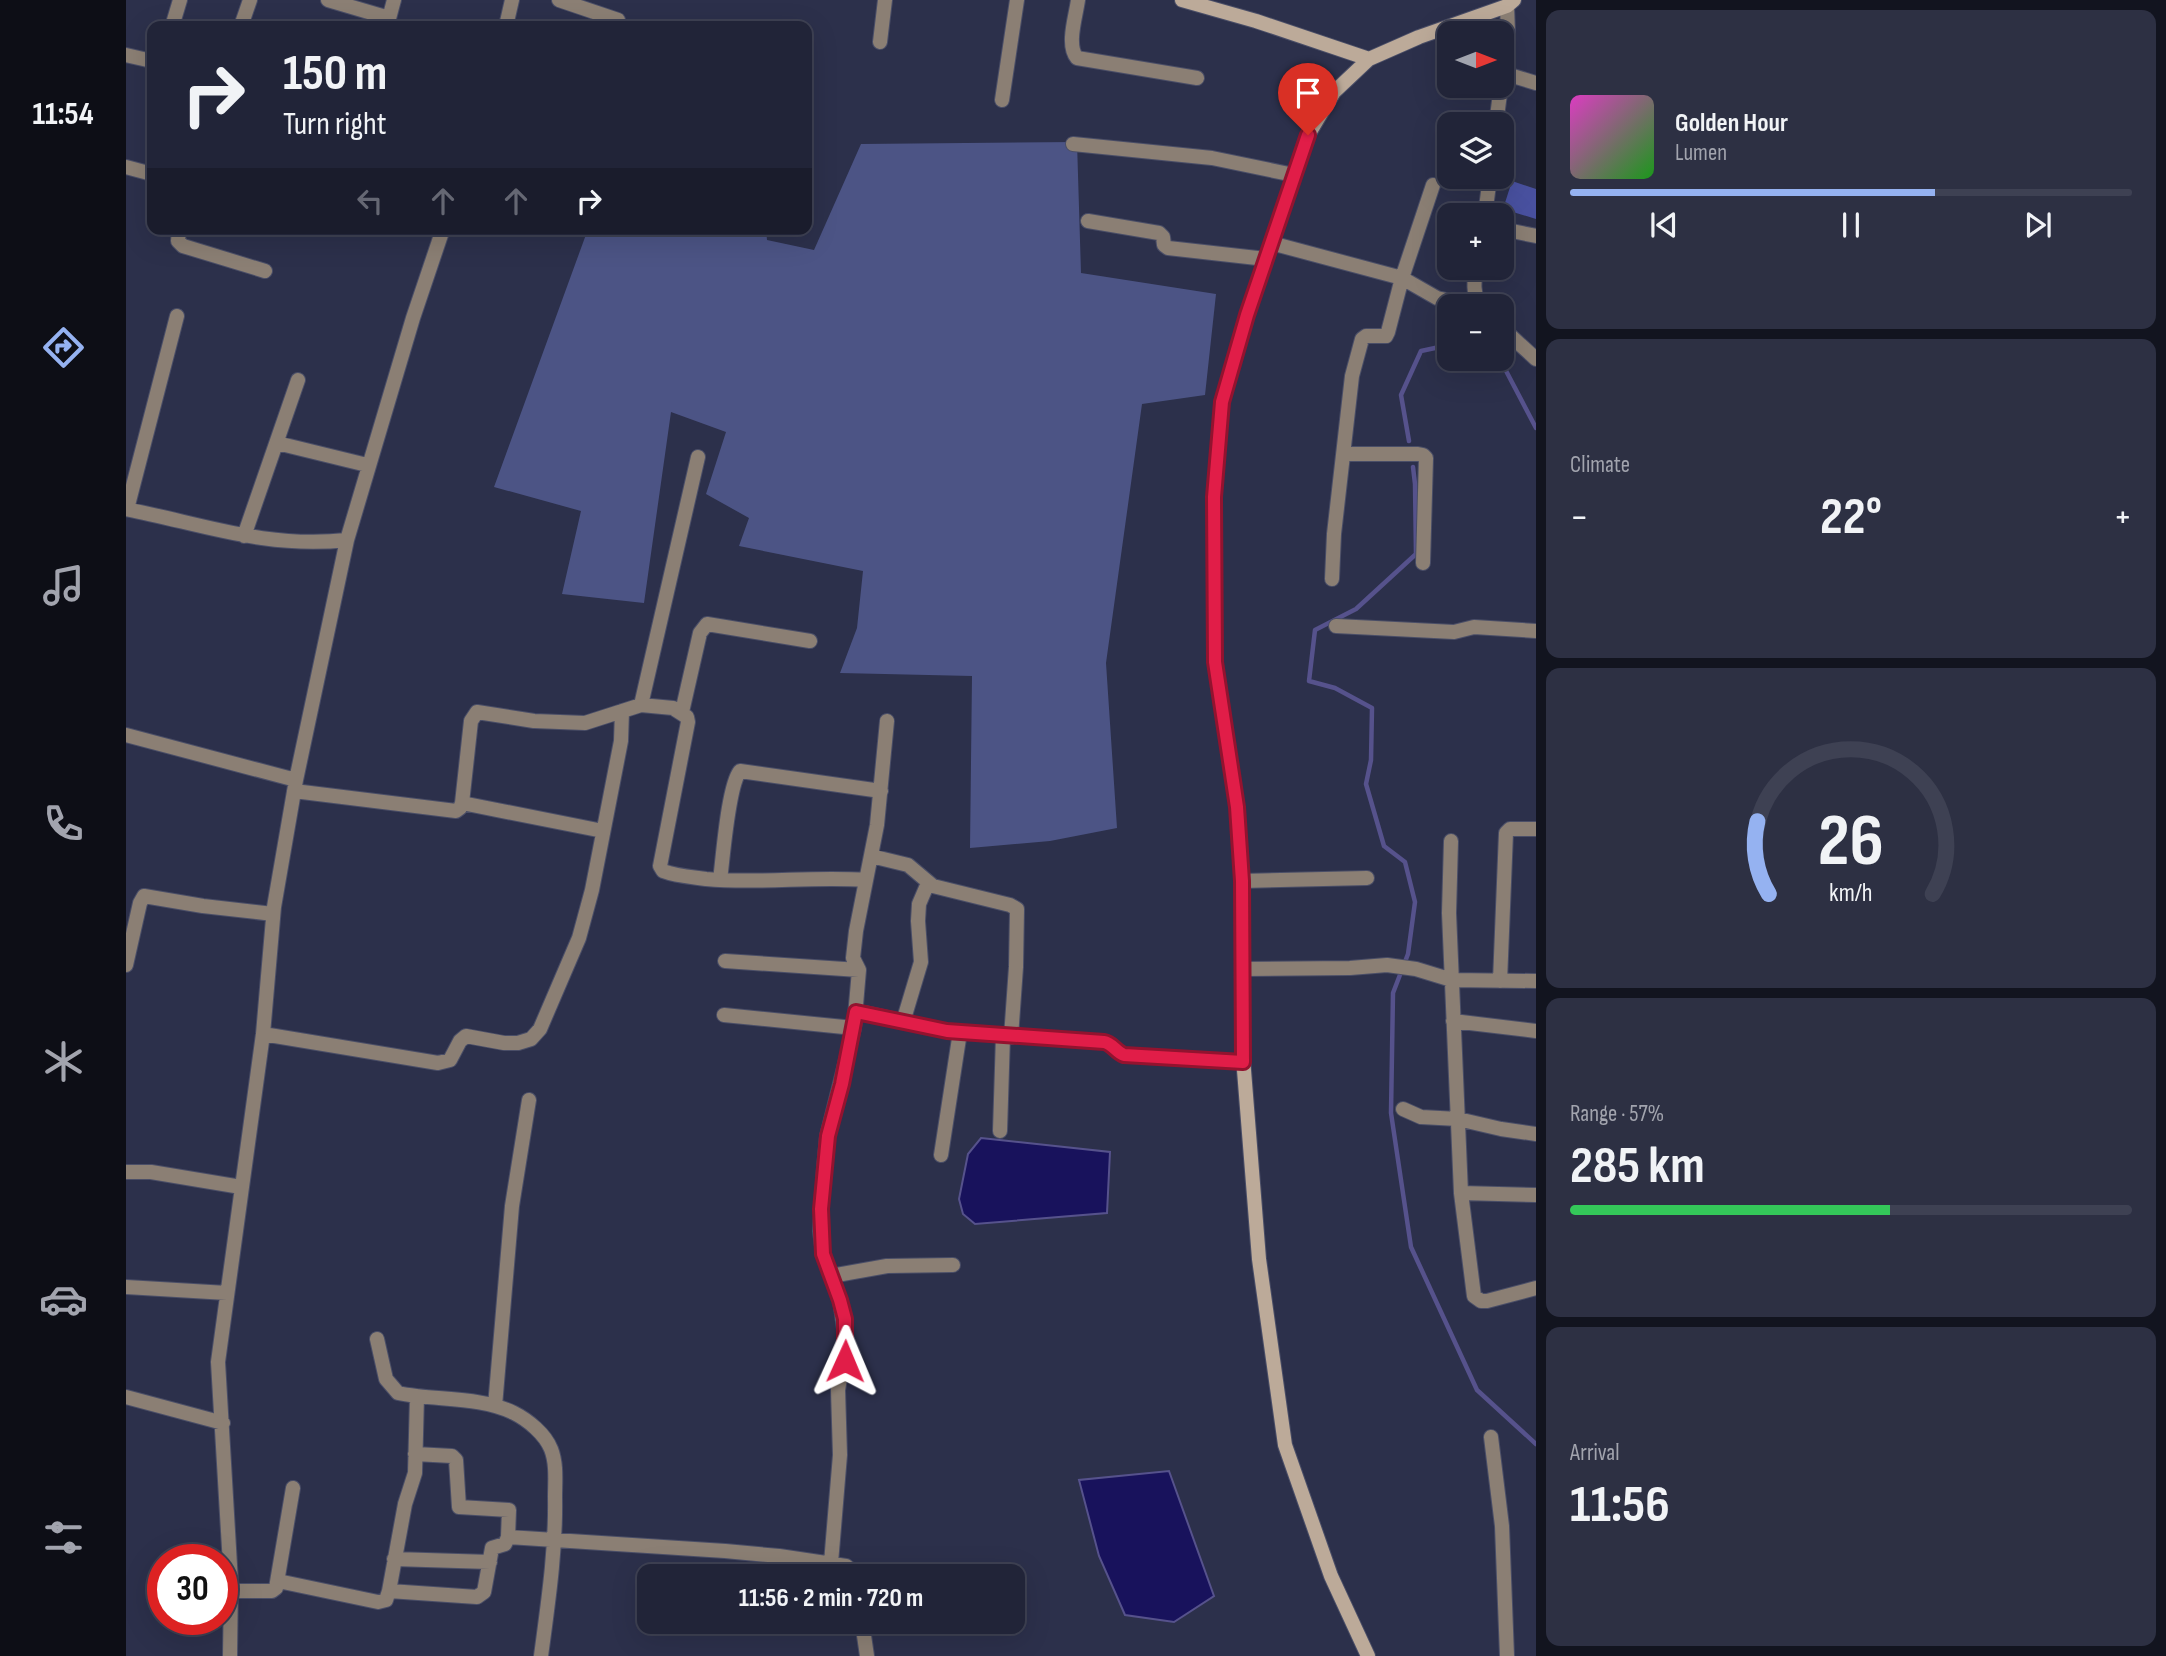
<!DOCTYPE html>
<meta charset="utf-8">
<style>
:root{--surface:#212438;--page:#2d3043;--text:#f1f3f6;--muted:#a2a4ae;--line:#3e4153;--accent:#95b2f1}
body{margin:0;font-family:"Sofia Sans Condensed",sans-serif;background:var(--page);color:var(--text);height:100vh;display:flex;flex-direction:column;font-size:26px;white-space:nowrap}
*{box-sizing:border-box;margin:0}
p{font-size:23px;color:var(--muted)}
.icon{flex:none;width:38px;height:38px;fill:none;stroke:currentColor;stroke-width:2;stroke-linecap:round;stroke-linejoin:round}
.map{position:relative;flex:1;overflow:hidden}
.sheet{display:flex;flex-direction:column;gap:10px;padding:10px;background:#12141f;width:630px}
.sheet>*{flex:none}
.top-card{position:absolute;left:21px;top:21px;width:665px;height:214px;border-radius:14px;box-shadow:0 7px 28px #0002,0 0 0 2px var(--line);background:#212438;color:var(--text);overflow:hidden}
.needle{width:46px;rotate:90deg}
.fabs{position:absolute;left:1311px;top:21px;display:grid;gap:14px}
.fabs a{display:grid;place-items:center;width:77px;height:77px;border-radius:14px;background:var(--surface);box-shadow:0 7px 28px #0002,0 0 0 2px var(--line);font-size:35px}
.speed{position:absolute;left:21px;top:1544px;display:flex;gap:14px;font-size:35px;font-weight:700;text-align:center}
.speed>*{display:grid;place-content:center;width:91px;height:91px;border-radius:50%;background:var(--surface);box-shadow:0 7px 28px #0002,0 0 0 2px var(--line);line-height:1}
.speed .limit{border:10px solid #d22;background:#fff;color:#111}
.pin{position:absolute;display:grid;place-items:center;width:60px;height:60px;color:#fff;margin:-72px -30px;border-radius:50% 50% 50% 0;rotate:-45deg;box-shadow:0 0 7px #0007}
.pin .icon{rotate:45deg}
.me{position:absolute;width:77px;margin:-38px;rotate:1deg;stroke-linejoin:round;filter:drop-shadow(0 0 5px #0008)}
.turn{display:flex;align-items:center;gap:24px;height:147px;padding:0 21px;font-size:32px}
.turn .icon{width:91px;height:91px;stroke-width:2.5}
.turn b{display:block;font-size:49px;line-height:60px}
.lanes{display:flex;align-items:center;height:66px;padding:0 21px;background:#0003;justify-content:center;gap:35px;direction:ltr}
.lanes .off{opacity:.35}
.big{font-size:52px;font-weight:700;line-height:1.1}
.sheet .widget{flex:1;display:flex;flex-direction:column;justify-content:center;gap:10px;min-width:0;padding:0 24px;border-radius:14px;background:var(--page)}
.sheet .dial{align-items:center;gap:0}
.dial svg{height:182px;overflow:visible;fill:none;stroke:var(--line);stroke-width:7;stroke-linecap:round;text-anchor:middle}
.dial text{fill:var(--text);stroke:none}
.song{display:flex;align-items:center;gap:21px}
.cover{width:84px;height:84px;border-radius:10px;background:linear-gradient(135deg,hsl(310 70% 55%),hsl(120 70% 35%))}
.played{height:7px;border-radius:4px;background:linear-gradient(90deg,var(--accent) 65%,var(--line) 65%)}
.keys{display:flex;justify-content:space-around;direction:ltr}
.heat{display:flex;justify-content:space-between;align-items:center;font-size:38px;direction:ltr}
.charge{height:10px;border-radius:5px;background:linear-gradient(90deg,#34c759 57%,var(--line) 0)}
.trip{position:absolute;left:511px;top:1564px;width:388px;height:70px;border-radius:14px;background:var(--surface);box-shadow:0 7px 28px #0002,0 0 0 2px var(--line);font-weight:700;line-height:70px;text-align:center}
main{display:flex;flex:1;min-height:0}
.tab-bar{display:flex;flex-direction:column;width:126px;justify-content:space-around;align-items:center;background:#0d0e16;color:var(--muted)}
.tab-bar .icon{width:49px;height:49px}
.tab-bar .on{color:var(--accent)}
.tab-bar b{font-size:32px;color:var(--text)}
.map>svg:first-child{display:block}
.green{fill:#4c5485}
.water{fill:#18125c;stroke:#56528c;stroke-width:2}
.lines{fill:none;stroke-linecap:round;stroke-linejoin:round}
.stream{stroke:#56528c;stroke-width:4.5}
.building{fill:#4951a0}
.street-casing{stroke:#4a4e67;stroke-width:16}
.secondary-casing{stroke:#4a4e67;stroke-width:16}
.street{stroke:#8b7f74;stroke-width:14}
.secondary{stroke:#bcaa99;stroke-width:14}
.route-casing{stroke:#92132f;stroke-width:18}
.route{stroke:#e11d48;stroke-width:12}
</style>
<main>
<nav class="tab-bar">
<b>11:54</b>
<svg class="icon on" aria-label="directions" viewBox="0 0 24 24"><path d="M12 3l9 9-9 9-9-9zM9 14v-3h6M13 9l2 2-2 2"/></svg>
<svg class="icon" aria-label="music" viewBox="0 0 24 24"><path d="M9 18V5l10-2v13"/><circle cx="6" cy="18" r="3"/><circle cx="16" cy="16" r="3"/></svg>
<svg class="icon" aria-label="phone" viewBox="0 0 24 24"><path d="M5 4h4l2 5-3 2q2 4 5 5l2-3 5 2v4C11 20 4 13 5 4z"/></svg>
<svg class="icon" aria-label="climate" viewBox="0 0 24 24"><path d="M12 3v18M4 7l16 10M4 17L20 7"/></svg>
<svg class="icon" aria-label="car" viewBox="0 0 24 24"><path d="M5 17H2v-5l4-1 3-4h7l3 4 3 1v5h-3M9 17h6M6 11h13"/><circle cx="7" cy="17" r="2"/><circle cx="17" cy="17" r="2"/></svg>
<svg class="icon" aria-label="filters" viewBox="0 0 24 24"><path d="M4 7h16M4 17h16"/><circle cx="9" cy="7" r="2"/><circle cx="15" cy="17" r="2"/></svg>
</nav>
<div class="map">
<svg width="1410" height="1656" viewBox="0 0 1410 1656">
<rect width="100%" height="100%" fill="#2c304b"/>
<!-- green -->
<path class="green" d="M951 142 955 273 1090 294 1079 395 1016 404 980 663 991 828 924 841 844 848 846 676 714 673 731 628 737 571 613 546 623 518 580 494 600 432 545 412 518 603 436 594 455 511 368 487 462 229H640L641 240 688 250 735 144Z"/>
<!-- water -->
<path class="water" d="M855 1138 984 1152 981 1213 849 1224 837 1214 833 1199 842 1154Z
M1043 1471 1088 1596 1048 1622 999 1615 973 1556 953 1480Z"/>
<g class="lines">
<!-- stream -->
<path class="stream" d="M1363 359 1378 367 1410 428
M1283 441 1275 395 1295 351 1323 345
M1287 467 1289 484 1290 554 1230 609 1189 630 1183 681 1209 688 1246 708 1245 760 1240 784 1258 846 1279 862 1289 902 1282 954 1267 993 1265 1113 1285 1247 1351 1390 1410 1444"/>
</g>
<!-- building -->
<path class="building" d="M1386 181 1410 189V219L1377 209Z"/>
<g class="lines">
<!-- street casing -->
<g class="street-casing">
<path id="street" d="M202 0 263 18
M433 0 492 20
M952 0C950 16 940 45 951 58L1071 78
M48 20 54 0
M115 26 124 0
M261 26 268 0
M380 26 386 0
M754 42 759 0
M0 55 26 61
M1377 73 1410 83
M1376 83 1382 32 1381 6
M876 100 891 0
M1370 124 1375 86
M947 144 1086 158 1168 175
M0 167 26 174
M1359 215 1364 177
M962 221 1033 233 1037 237 1038 245 1042 248 1140 259
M53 229 52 241 57 246 139 271
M1376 229 1410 236
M1145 243 1276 278 1311 298 1347 306
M1350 268C1348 282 1347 293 1353 306
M1376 328 1410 359
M151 443 241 465
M1219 454H1292L1297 455 1300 458 1297 563
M0 509C76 524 141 549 221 540
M1 509 51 316
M118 536 172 380
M1206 579 1208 534 1226 376 1236 339 1240 336H1260L1262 332 1276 278 1307 185
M1210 626 1328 632 1348 627 1410 631
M515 705 572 457
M556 712 574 633 581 624 684 641
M0 735 170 780
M168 791 330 811 334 808 336 803 345 721 351 712 408 721 459 723 515 705 547 708 561 717 562 722 534 866 537 871C550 876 566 877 580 879 634 884 686 876 740 880
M336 803 477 831
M1325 841 1323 913 1335 1193 1348 1296 1355 1301H1361L1410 1288
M745 856 782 865 807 886 884 905 891 909 890 967 885 1037
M594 880C597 858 602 786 614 771L755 791
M1116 881 1241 878
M599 961 733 970
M0 965 14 903 18 896 77 906 147 914
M1116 969 1224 968 1261 965 1290 969 1326 980 1410 981
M1374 981 1380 833 1384 829H1410
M730 1011 821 1031 978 1042C986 1043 990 1052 998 1055L1117 1062
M598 1015 728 1028
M1327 1021 1410 1031
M777 1022 795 962 792 921 793 904 802 883
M137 1034 312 1063 324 1060 334 1041 340 1036 378 1043H392L405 1039 414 1029 453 938 466 890 495 741 496 711
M1277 1109 1295 1117 1332 1119 1375 1129 1410 1134
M874 1131 877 1036
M815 1155 834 1032
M0 1172H25L115 1187
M1335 1193 1410 1195
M705 1276 761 1266 827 1265
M0 1287 101 1293
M251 1339 260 1379 272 1393C310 1401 353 1396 388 1413 402 1420 419 1434 425 1449 431 1464 429 1482 429 1497 430 1551 422 1603 415 1656
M0 1397 97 1423
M369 1406 386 1206 403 1100
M1365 1437 1376 1526 1381 1656
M289 1454 326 1456 330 1460 333 1507 383 1510 382 1537 379 1544 366 1548 358 1592 351 1597 263 1591 279 1504 289 1473 291 1396
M382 1537 599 1551 653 1556 720 1566 726 1571 728 1577
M268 1559 364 1562
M705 1563 714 1455 712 1390 720 1343 714 1300 697 1254 694 1231 698 1168 701 1136 728 1028 733 970 727 958 730 931 751 825 761 721
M152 1581 252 1602 260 1600 263 1591
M105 1591H146L150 1588 167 1488
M736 1622 741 1656
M104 1656 105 1582 92 1362 137 1034 148 907 170 780 221 540 287 318 317 229"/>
</g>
<!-- secondary casing -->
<g class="secondary-casing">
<path id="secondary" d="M1056 0 1130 21 1243 59
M1242 1656 1205 1576 1159 1445 1133 1259 1116 1045V881L1111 807 1089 662 1088 497 1096 402 1121 315 1182 135 1208 92 1243 59 1293 37 1381 6 1388 0"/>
</g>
<!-- street -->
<use href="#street" class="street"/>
<!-- secondary -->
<use href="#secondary" class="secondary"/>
</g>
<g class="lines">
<!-- route casing -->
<g class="route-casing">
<path id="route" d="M719 1361V1319L714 1300 697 1254 695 1209 702 1136 716 1084 730 1012 821 1031 978 1042C986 1043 990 1052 998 1055L1117 1062 1116 881 1111 807 1089 662 1088 497 1096 402 1121 315 1182 135"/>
</g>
<!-- route -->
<use href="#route" class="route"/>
</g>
</svg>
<div class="fabs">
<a><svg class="needle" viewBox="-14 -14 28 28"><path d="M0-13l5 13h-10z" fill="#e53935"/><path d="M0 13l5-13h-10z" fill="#a2a4ae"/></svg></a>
<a><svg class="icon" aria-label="layers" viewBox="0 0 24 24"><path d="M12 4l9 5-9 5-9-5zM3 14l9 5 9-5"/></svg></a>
<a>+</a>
<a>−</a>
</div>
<div class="speed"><div class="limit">30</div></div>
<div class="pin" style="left:1182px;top:135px;background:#d93025"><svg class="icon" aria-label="arrive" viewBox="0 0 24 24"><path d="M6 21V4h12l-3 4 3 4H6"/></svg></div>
<svg class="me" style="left:719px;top:1361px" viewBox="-20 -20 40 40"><path d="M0-17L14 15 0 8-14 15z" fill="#e11d48" stroke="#fff" stroke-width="4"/></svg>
<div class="trip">11:56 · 2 min · 720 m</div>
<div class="top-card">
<div class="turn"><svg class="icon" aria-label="right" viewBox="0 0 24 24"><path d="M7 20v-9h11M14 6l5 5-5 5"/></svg><div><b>150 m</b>Turn right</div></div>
<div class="lanes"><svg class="icon off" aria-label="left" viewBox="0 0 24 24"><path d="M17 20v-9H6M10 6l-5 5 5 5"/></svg><svg class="icon off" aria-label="ahead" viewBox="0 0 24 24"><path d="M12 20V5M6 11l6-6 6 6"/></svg><svg class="icon off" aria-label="ahead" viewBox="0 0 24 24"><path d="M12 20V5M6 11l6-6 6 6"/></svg><svg class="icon" aria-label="right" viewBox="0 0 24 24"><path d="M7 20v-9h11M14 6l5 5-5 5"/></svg></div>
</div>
</div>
<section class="sheet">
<div class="widget">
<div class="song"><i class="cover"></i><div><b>Golden Hour</b><p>Lumen</p></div></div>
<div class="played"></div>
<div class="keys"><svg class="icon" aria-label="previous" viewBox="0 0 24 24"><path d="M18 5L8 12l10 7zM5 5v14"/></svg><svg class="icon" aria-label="pause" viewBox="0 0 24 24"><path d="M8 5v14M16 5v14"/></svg><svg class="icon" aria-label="next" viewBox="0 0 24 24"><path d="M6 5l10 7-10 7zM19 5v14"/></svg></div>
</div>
<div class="widget"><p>Climate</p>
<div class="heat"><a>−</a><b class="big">22°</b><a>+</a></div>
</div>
<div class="widget dial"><svg viewBox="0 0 100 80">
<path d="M14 69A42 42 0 1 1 86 69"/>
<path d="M14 69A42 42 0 0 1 9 37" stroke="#95b2f1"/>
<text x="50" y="56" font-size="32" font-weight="700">26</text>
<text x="50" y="72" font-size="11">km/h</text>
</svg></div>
<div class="widget"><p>Range · 57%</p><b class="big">285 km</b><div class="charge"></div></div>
<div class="widget"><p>Arrival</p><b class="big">11:56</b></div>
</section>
</main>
